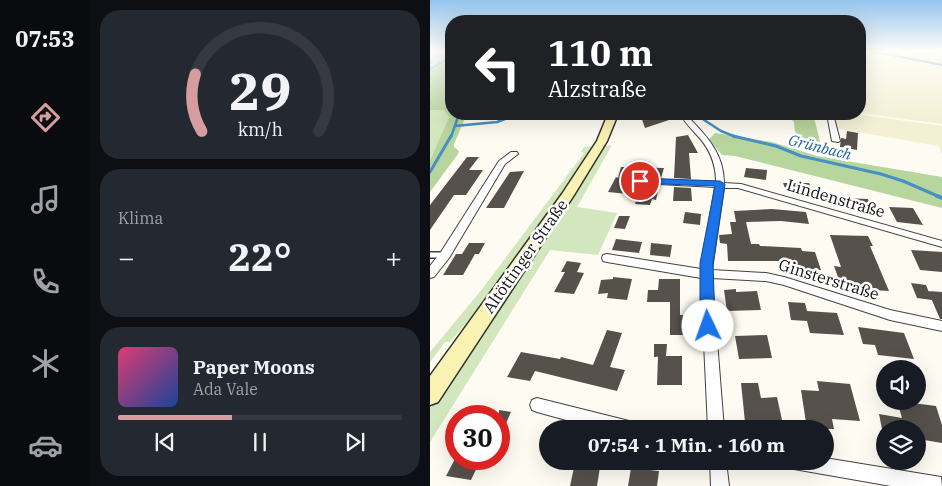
<!DOCTYPE html>
<html lang="de">
<meta charset="utf-8">
<style>
:root{--surface:#171b24;--page:#242831;--text:#f1f3f6;--muted:#9ea1a6;--line:#363941;--accent:#d69ca0}
body{margin:0;font-family:"IBM Plex Serif",serif;background:var(--page);color:var(--text);height:100vh;display:flex;flex-direction:column;font-size:19px;white-space:nowrap}
*{box-sizing:border-box;margin:0}
p{font-size:16px;color:var(--muted)}
.icon{flex:none;width:28px;height:28px;fill:none;stroke:currentColor;stroke-width:2;stroke-linecap:round;stroke-linejoin:round}
.map{position:relative;flex:1;overflow:hidden}
.side{display:flex;flex-direction:column;gap:10px;padding:10px;background:#0d0f14;width:340px}
.side>*{flex:none}
.hud{position:absolute;left:15px;top:15px;width:421px;height:105px;border-radius:20px;box-shadow:0 5px 20px #0002;background:#202124;color:#fff;overflow:hidden}
.controls{position:absolute;left:446px;top:360px;display:grid;gap:10px}
.controls a{display:grid;place-items:center;width:50px;height:50px;border-radius:50%;background:var(--surface);box-shadow:0 5px 20px #0002;font-size:25px}
.speed{position:absolute;left:15px;top:405px;display:flex;gap:10px;font-size:25px;font-weight:700;text-align:center}
.speed>*{display:grid;place-content:center;width:65px;height:65px;border-radius:50%;background:var(--surface);box-shadow:0 5px 20px #0002;line-height:1}
.speed .limit{border:8px solid #d22;background:#fff;color:#111}
.pin{position:absolute;display:grid;place-items:center;width:42px;height:42px;color:#fff;margin:-21px;border:2px solid #fff;border-radius:50%;box-shadow:0 1px 5px #0007}
.me{position:absolute;width:55px;margin:-28px;rotate:357deg;stroke-linejoin:round;filter:drop-shadow(0 0 4px #0008)}
.turn{display:flex;align-items:center;gap:18px;height:105px;padding:0 20px;font-size:22px}
.turn .icon{width:65px;height:65px;stroke-width:2.5}
.turn b{display:block;font-size:35px;line-height:42px}
.big{font-size:38px;font-weight:700;line-height:1.1}
.side .card{flex:1;display:flex;flex-direction:column;justify-content:center;gap:8px;min-width:0;padding:0 18px;border-radius:20px;background:var(--page)}
.side .dial{align-items:center;gap:0}
.dial svg{height:130px;overflow:visible;fill:none;stroke:var(--line);stroke-width:7;stroke-linecap:round;text-anchor:middle}
.dial text{fill:var(--text);stroke:none}
.song{display:flex;align-items:center;gap:15px}
.cover{width:60px;height:60px;border-radius:8px;background:linear-gradient(135deg,hsl(340 70% 55%),hsl(220 70% 35%))}
.played{height:5px;border-radius:2px;background:linear-gradient(90deg,var(--accent) 40%,var(--line) 40%)}
.keys{display:flex;justify-content:space-around;direction:ltr}
.heat{display:flex;justify-content:space-between;align-items:center;font-size:28px;direction:ltr}
.trip{position:absolute;left:109px;top:420px;width:295px;height:50px;border-radius:25px;background:var(--surface);box-shadow:0 5px 20px #0002;font-weight:700;line-height:50px;text-align:center}
main{display:flex;flex:1;min-height:0}
.tabs{display:flex;flex-direction:column;width:90px;justify-content:space-around;align-items:center;background:#090b0e;color:var(--muted)}
.tabs .icon{width:35px;height:35px}
.tabs .active{color:var(--accent)}
.tabs b{font-size:22px;color:var(--text)}
.map>svg:first-child{display:block}
.farmland{fill:#f3f0d4}
.green{fill:#d2e7be}
.forest{fill:#b7d69e}
.water{fill:#badcf2;stroke:#4790c3}
.lines{fill:none;stroke-linecap:round;stroke-linejoin:round}
.stream-far3{stroke:#4790c3;stroke-width:2}
.stream-far2{stroke:#4790c3;stroke-width:2.5}
.stream-far1{stroke:#4790c3;stroke-width:3}
.stream{stroke:#4790c3;stroke-width:4}
.building{fill:#57514c}
.service-casing{stroke:#424242;stroke-width:8}
.minor-casing{stroke:#424242;stroke-width:2}
.secondary-casing{stroke:#313131;stroke-width:3}
.service{stroke:#fff;stroke-width:5}
.minor{fill:#fff;fill-rule:evenodd}
.secondary{fill:#f9f2b2;fill-rule:evenodd}
.route{fill:#1a73e8;stroke:#114b97}
.labels{text-anchor:middle;dominant-baseline:central;stroke-width:5;stroke-linejoin:round;paint-order:stroke}
.far-water-label{font-size:15px;font-style:italic;fill:#216398;stroke:#fff}
.street-label{font-size:16px;fill:#0f0f0f;stroke:#fff}
</style>
<main>
<nav class="tabs">
<b>07:53</b>
<svg class="icon active" aria-label="directions" viewBox="0 0 24 24"><path d="M12 3l9 9-9 9-9-9zM9 14v-3h6M13 9l2 2-2 2"/></svg>
<svg class="icon" aria-label="music" viewBox="0 0 24 24"><path d="M9 18V5l10-2v13"/><circle cx="6" cy="18" r="3"/><circle cx="16" cy="16" r="3"/></svg>
<svg class="icon" aria-label="phone" viewBox="0 0 24 24"><path d="M5 4h4l2 5-3 2q2 4 5 5l2-3 5 2v4C11 20 4 13 5 4z"/></svg>
<svg class="icon" aria-label="climate" viewBox="0 0 24 24"><path d="M12 3v18M4 7l16 10M4 17L20 7"/></svg>
<svg class="icon" aria-label="car" viewBox="0 0 24 24"><path d="M5 17H2v-5l4-1 3-4h7l3 4 3 1v5h-3M9 17h6M6 11h13"/><circle cx="7" cy="17" r="2"/><circle cx="17" cy="17" r="2"/></svg>
</nav>
<section class="side">
<div class="card dial"><svg viewBox="0 0 100 80">
<path d="M14 69A42 42 0 1 1 86 69"/>
<path d="M14 69A42 42 0 0 1 10 34" stroke="#d69ca0"/>
<text x="50" y="56" font-size="32" font-weight="700">29</text>
<text x="50" y="72" font-size="11">km/h</text>
</svg></div>
<div class="card"><p>Klima</p>
<div class="heat"><a>−</a><b class="big">22°</b><a>+</a></div>
</div>
<div class="card">
<div class="song"><i class="cover"></i><div><b>Paper Moons</b><p>Ada Vale</p></div></div>
<div class="played"></div>
<div class="keys"><svg class="icon" aria-label="previous" viewBox="0 0 24 24"><path d="M18 5L8 12l10 7zM5 5v14"/></svg><svg class="icon" aria-label="pause" viewBox="0 0 24 24"><path d="M8 5v14M16 5v14"/></svg><svg class="icon" aria-label="next" viewBox="0 0 24 24"><path d="M6 5l10 7-10 7zM19 5v14"/></svg></div>
</div>
</section>
<div class="map">
<svg width="512" height="486" viewBox="0 0 512 486">
<rect width="100%" height="100%" fill="#fefcf2"/>
<!-- farmland -->
<path class="farmland" d="M430 51H438L512 66V124L430 113Z
M402 114H426L512 126V154L508 146 405 128Z"/>
<!-- green -->
<path class="green" d="M438 51H452L474 55 487 51H512V66Z
M0 110H13L19 117 0 160Z
M182 145 147 207 187 213 168 255 120 250 0 442V409L175 146Z
M163 146C119 214 73 282 20 342H15L0 362V352L53 288 154 153 151 152 154 147Z"/>
<!-- forest -->
<path class="forest" d="M21 57V114H37L24 144V147L29 151 28 154 0 192V160L19 117 13 110H0V69Z
M341 114H383L391 145C372 151 365 141 364 122L360 118Z
M285 133 342 142 387 156 512 177V208L305 156 292 155 279 139Z"/>
<!-- water -->
<path class="water" d="M0 51H21V57L0 69Z"/>
<g class="lines">
<!-- stream-far3 -->
<path class="stream-far3" d="M441 51 512 65"/>
<!-- stream-far2 -->
<path class="stream-far2" d="M265 114 291 131 306 137
M25 126 67 122 89 114
M21 137 29 114"/>
<!-- stream-far1 -->
<path class="stream-far1" d="M303 136 346 146 371 156 451 174 473 181 510 197
M0 172 21 136"/>
<!-- stream -->
<path class="stream" d="M507 196 512 198"/>
</g>
<!-- building -->
<path class="building" d="M210 114H229L239 120 215 128Z
M417 131 428 133 427 150 410 147 411 138 416 139Z
M258 135 268 153H259L261 179 244 178 246 137Z
M37 157H49L39 170H53L36 195H24L0 230V205Z
M191 167 234 168 231 178 210 177 204 180 210 185 229 186 226 200 222 199 220 205 205 204 208 195 178 192 186 177 188 178Z
M316 168 337 170 336 180 314 177Z
M94 171 74 208H56L80 172Z
M353 183H379L384 193H357Z
M244 187 261 188 262 201H243Z
M414 198 438 199 442 211 417 209Z
M459 207 483 208 493 225 467 222Z
M342 209 376 212 379 224 351 221 316 222 321 244H329L330 246 371 248 372 251 385 252 391 270 357 269 355 261H298L297 244 290 243 289 235 302 234 300 222H306L304 211Z
M255 212 271 214 270 225 253 223Z
M189 216H200L195 229 184 228Z
M400 235 438 236 443 246H440L459 291 426 289 423 281 409 280 404 266 411 267Z
M186 239 212 242 209 253 182 250Z
M39 243H55L49 254H45L33 275H13L26 254H32Z
M221 243 242 245 240 257 220 255Z
M481 250 512 252V272L490 270Z
M137 261 151 263 147 272 154 273 144 294 124 292 135 272H131Z
M183 277 202 279 197 300 177 298 178 293 168 294 171 280 183 279Z
M229 279H250V315H253V335H240V302H217L218 290H228Z
M481 283 496 285 502 300 487 298Z
M306 289V292L327 291 331 310 297 311 294 290Z
M498 291 512 292V319H510Z
M358 302 375 303 377 311 407 313 414 335 380 333 377 321 361 320Z
M428 327 474 333 484 359 448 355 445 345 433 344Z
M177 330 192 333 180 367 195 370 187 391 105 371 100 381 77 377 91 352 130 359 131 357 163 365Z
M337 335 342 358 309 359 305 336Z
M224 344H237L236 356 224 357Z
M228 356H252V385H227Z
M387 381 420 384 430 421 402 419 404 429H377L371 390 389 391Z
M311 383H328L331 398 347 397 352 420 315 422Z
M467 401 506 406 512 425V443L488 439V429H452L449 414 472 418Z
M69 410 81 412 69 439Z
M25 459H51L41 480 16 476Z
M157 461H171L167 486H140L145 463 156 464Z
M201 468 229 471 227 486H198Z"/>
<g class="lines">
<!-- service casing -->
<g class="service-casing">
<path id="service" d="M0 255H14"/>
</g>
<!-- minor casing -->
<g class="minor-casing">
<path id="minor" d="M251 114H257L259 118C278 137 294 155 294 183L311 184 512 241V247L308 188H294L282 270 336 273 354 277 460 310 512 321V331L460 320 354 285 336 281 282 278 294 429H278L271 278 177 262 173 261 172 258 173 255 177 254 271 269 285 187 210 183 206 181 210 179 286 182C286 162 279 147 265 133 260 127 254 122 251 114Z
M397 114H403L410 141 408 142 402 141Z
M81 152H87L88 154 75 164 19 258 4 277 0 278V266L11 252 69 161Z
M107 398 199 421 204 424 207 429H169L107 412 102 410 100 405 102 400Z
M395 458 511 477 512 486H461L364 469 358 467 356 461H395Z
M280 461H296L299 486H281Z"/>
</g>
<!-- secondary casing -->
<g class="secondary-casing">
<path id="secondary" d="M178 114H188L177 141 144 195 8 402 0 405V376L132 194 167 141Z"/>
</g>
<!-- service -->
<use href="#service" class="service"/>
<!-- minor -->
<use href="#minor" class="minor"/>
<!-- secondary -->
<use href="#secondary" class="secondary"/>
</g>
<!-- sky -->
<linearGradient id="sky" x2="0" y2="1"><stop stop-color="#95c4ec"/><stop offset="0.43" stop-color="#fffef9"/><stop offset="1" stop-color="#fffef9" stop-opacity="0"/></linearGradient>
<rect width="512" height="119" fill="url(#sky)"/>
<!-- route -->
<path class="route" d="M210 178 290 181 295 184 283 263 285 326 282 330 278 332 273 330 270 326V263L285 186 207 183 206 181Z"/>
<g class="labels">
<!-- far-water labels -->
<g class="far-water-label">
<text transform="translate(390 147) rotate(14)">Grünbach</text>
</g>
<!-- street labels -->
<g class="street-label">
<text transform="translate(406 198) rotate(16)">Lindenstraße</text>
<text transform="translate(95 256) rotate(-55)">Altöttinger Straße</text>
<text transform="translate(399 279) rotate(17)">Ginsterstraße</text>
</g>
</g>
</svg>
<div class="controls">
<a><svg class="icon" aria-label="sound" viewBox="0 0 24 24"><path d="M4 9h4l5-4v14l-5-4H4zM17 9q2 3 0 6"/></svg></a>
<a><svg class="icon" aria-label="layers" viewBox="0 0 24 24"><path d="M12 4l9 5-9 5-9-5zM3 14l9 5 9-5"/></svg></a>
</div>
<div class="speed"><div class="limit">30</div></div>
<div class="pin" style="left:210px;top:181px;background:#d93025"><svg class="icon" aria-label="arrive" viewBox="0 0 24 24"><path d="M6 21V4h12l-3 4 3 4H6"/></svg></div>
<svg class="me" style="left:278px;top:326px" viewBox="-20 -20 40 40"><circle r="19" fill="#fff"/><path d="M0-13L10 11 0 6-10 11z" fill="#1a73e8"/></svg>
<div class="trip">07:54 · 1 Min. · 160 m</div>
<div class="hud">
<div class="turn"><svg class="icon" aria-label="left" viewBox="0 0 24 24"><path d="M17 20v-9H6M10 6l-5 5 5 5"/></svg><div><b>110 m</b>Alzstraße</div></div>
</div>
</div>
</main>
